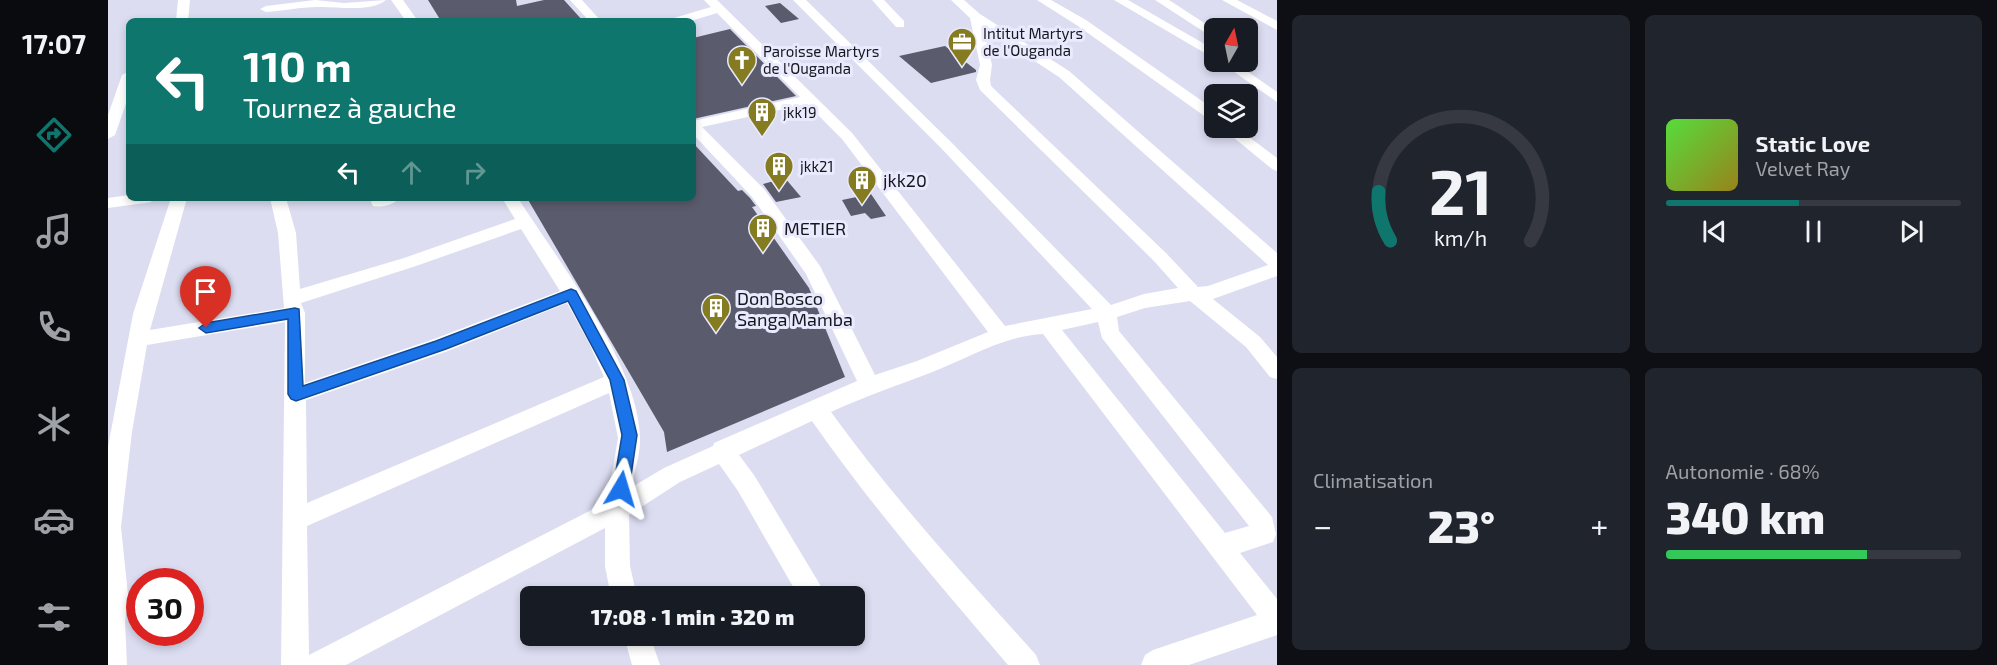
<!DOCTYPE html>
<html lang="fr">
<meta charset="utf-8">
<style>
:root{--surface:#171b24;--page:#20242c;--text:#f1f3f6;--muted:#9ea1a6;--line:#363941;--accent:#0f766e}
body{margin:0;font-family:"Exo 2",sans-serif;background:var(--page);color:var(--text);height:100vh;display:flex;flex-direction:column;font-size:22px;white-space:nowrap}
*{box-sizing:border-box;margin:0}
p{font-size:20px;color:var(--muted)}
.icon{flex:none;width:33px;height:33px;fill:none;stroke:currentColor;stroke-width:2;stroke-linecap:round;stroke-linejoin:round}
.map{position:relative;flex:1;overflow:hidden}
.panel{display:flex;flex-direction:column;gap:15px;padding:15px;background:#0d0f14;width:720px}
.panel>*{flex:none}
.hud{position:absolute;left:18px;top:18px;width:570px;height:183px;border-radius:9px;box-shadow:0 3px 9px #0003;background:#0f766e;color:#fff;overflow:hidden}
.needle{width:39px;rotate:9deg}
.controls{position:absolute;left:1096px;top:18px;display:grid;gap:12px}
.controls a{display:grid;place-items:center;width:54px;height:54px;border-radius:9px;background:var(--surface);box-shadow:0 3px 9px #0003;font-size:30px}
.speed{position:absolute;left:18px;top:568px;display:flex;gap:12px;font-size:30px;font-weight:700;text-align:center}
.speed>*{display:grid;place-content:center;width:78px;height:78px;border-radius:50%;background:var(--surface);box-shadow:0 3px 9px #0003;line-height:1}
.speed .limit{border:9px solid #d22;background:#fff;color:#111}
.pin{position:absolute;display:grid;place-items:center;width:51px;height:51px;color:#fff;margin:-62px -26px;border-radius:50% 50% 50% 0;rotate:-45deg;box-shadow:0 0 6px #0007}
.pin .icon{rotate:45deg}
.me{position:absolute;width:66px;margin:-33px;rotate:7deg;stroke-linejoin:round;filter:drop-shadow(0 0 4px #0008)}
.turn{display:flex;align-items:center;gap:21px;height:126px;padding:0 18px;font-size:27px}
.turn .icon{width:78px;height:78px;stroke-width:2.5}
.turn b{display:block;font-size:42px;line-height:51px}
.lanes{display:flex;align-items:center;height:57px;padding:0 18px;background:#0003;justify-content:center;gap:30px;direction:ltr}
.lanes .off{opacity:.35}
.big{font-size:45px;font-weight:800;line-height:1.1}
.panel .tile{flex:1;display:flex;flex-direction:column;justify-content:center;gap:9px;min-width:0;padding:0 21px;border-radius:9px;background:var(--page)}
.panel .dial{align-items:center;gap:0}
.dial svg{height:156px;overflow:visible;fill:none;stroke:var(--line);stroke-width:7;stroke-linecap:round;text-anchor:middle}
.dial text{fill:var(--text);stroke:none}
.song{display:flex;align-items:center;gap:18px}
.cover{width:72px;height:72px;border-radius:9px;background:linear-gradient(135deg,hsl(110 70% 55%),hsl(50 70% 35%))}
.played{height:6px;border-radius:3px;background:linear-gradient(90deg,var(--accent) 45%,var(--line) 45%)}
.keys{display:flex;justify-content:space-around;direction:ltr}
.heat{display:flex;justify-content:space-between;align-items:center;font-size:33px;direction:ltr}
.charge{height:9px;border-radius:4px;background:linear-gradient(90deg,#34c759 68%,var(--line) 0)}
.panel .tiles{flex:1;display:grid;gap:15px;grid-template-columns:repeat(2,1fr)}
.trip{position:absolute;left:412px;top:586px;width:345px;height:60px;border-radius:9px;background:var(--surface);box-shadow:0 3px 9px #0003;font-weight:800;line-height:60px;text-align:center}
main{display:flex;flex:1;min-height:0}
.tabs{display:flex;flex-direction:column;width:108px;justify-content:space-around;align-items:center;background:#090b0e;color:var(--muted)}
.tabs .icon{width:42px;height:42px}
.tabs .current{color:var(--accent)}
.tabs b{font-size:27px;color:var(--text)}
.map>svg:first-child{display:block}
.building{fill:#5a5b6c}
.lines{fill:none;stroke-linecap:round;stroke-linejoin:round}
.minor{fill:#fff;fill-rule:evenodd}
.route{fill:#1a73e8;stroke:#114b97;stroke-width:1.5}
.labels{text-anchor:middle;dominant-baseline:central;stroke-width:6;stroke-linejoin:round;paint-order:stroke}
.far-poi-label{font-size:15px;fill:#16161d;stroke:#e9eafe;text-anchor:start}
.poi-label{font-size:18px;fill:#16161d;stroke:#e9eafe;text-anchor:start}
</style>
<main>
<nav class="tabs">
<b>17:07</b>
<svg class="icon current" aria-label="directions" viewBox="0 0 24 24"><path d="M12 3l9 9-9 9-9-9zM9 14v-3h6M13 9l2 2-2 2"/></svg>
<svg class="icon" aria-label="music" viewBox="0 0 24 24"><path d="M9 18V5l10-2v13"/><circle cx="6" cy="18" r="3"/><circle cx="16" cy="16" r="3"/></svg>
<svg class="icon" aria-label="phone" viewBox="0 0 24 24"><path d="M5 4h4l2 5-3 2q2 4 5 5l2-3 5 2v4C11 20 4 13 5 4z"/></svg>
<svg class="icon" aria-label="climate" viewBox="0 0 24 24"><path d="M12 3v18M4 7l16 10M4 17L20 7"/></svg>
<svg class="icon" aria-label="car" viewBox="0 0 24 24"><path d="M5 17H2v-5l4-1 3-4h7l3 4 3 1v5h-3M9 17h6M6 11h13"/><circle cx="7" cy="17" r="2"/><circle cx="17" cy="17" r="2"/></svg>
<svg class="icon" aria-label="filters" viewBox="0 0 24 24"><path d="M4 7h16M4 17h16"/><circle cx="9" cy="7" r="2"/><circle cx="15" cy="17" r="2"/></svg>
</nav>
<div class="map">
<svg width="1169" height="665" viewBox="0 0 1169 665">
<rect width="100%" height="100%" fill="#dcddf1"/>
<!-- building -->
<path class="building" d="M320 0H408L409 6 436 0H456L475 21H333Z
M672 3 691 19 673 23 657 6Z
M622 29 688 96 585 119V38Z
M837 46 868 70V72L823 83 791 56Z
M585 143 630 191 634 190 642 198 648 206 644 207 701 288 737 377 559 452 556 432 419 198H585Z
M677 178 693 197 668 202 655 184Z
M763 194 778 216 763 219 757 213 743 216 734 200Z"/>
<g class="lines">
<!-- minor -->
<path class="minor" d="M70 0H82L80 21H68Z
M207 0 236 3 278 0C262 13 228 6 209 7 192 7 175 11 158 12L152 9 158 6Z
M283 0H295L310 21H298Z
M462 0H474L493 21H481Z
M596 0H609L744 133 897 326 984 309 833 148 685 0H698L843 142 1003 305 1036 294 1070 288 1046 261 872 90 868 80 872 65 862 18 843 0H856L872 14 961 71 1169 253V276L1105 299 1152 337 1169 357V379L1162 377 1138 347 1082 301 1037 308 1009 317 1011 331 1164 517 1168 534 1165 542 1132 553 1169 599V635L1081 665H1033L1037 655 1045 650 1149 615 935 334C895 336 859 359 822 373 788 386 755 397 723 412 785 498 857 576 928 655L932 665H900C832 585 764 507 704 421L631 455 646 475 711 583 715 592 713 597H691L630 491 611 464 572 482 521 515 522 566 529 597H503L497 566V528L238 665H173L177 322 39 345 24 432 13 527 20 595 17 622 19 665H0V447L25 314 63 198H79L42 330 176 308 170 233 162 198H178L188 233 192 289 296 258 407 219 394 198H410C450 261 530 363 532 437 533 453 526 471 524 487L556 468 605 446 606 443 749 381 698 274 644 197 585 134V121L692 97 609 13 583 21H564L566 18 603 7ZM876 28 951 77 1160 265 1100 286 1090 287 1058 253 883 86 882 80 884 65ZM699 104 734 139 880 332 809 361 767 375 712 266 656 189 594 127ZM413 229 452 291 326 339 197 383V313L193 303 308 266ZM459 303 481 343 496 377 199 503 198 400 340 351ZM990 322 994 338 1141 526 1117 533 954 330ZM501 393 510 438 499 502 201 655 199 526Z
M764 0H776L796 21V27H788Z
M929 0H943L978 20 1107 110V121L1102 120 970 26Z
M1006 0H1020L1107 50V59Z
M1047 0H1061L1107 30V39Z
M1114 0H1129L1169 21V30Z
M1112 62H1126L1169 92V102Z
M21 71V95L7 135 0 139V115L14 75Z
M1114 128H1129L1169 158V171L1164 169Z
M21 195V198H45L43 202 37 203 0 208V198Z
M266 198H291C286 205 273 208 265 206L263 202Z
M516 636H542L552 665H524Z"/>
</g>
<!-- route -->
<path class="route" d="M463 289 468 291 516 380 529 435 521 489 519 494 513 497 507 494 505 489 514 435 502 380 460 301 338 349 188 401 183 399 180 394V319L98 333 91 328 98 323 187 308 191 309 195 386 328 341Z"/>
<!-- icons -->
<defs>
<g id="office-pin" transform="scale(1.5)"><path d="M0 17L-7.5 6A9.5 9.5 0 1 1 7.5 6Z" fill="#857b21" stroke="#e9eafe"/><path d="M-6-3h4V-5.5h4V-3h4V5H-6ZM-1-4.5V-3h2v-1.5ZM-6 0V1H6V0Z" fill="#fff"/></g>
<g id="church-pin" transform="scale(1.5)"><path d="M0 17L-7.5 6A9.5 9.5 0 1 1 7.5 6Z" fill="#857b21" stroke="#e9eafe"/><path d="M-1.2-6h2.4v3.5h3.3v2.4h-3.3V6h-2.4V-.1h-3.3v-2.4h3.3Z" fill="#fff"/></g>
<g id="building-pin" transform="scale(1.5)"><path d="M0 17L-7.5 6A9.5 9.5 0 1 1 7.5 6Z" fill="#857b21" stroke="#e9eafe"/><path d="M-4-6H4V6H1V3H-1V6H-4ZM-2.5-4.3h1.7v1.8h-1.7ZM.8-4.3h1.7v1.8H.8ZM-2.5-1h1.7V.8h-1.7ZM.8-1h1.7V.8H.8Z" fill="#fff"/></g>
</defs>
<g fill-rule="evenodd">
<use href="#office-pin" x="854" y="42"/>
<use href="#church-pin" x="634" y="60"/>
<use href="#building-pin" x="654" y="112"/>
<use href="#building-pin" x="671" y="166"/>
<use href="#building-pin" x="754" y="180"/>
<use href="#building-pin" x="655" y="228"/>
<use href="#building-pin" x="608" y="308"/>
</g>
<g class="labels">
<!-- far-poi labels -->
<g class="far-poi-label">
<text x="875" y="33">Intitut Martyrs<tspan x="875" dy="17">de l'Ouganda</tspan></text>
<text x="655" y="51">Paroisse Martyrs<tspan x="655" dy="17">de l'Ouganda</tspan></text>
<text x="675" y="112">jkk19</text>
<text x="692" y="166">jkk21</text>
</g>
<!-- poi labels -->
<g class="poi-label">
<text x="775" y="180">jkk20</text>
<text x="676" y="228">METIER</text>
<text x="629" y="298">Don Bosco<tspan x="629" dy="21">Sanga Mamba</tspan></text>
</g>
</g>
</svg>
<div class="controls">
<a><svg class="needle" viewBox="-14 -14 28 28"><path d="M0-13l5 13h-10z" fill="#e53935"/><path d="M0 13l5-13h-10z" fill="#9ea1a6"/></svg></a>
<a><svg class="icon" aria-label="layers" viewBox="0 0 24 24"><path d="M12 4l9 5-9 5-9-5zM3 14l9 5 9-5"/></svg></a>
</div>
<div class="speed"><div class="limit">30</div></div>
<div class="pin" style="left:98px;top:328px;background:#d93025"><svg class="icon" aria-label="arrive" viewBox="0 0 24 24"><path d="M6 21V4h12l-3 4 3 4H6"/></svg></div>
<svg class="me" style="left:513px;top:489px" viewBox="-20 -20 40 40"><path d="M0-17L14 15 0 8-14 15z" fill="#1a73e8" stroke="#fff" stroke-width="4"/></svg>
<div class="trip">17:08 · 1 min · 320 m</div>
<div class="hud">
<div class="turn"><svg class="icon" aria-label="left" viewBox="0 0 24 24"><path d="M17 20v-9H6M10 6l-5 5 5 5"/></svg><div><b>110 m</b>Tournez à gauche</div></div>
<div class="lanes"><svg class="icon" aria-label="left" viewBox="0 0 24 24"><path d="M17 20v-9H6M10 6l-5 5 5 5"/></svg><svg class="icon off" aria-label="ahead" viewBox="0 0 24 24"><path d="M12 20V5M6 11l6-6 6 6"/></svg><svg class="icon off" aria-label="right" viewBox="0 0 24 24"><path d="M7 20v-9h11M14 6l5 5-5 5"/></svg></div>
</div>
</div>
<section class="panel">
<div class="tiles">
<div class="tile dial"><svg viewBox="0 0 100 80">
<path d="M14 69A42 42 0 1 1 86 69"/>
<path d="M14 69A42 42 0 0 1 8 44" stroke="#0f766e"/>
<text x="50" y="56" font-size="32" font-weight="700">21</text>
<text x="50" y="72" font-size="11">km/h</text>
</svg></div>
<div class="tile">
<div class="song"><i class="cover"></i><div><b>Static Love</b><p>Velvet Ray</p></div></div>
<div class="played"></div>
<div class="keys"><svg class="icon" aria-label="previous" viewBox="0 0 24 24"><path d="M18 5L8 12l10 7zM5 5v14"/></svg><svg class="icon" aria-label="pause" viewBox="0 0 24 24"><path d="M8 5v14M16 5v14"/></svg><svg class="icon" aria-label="next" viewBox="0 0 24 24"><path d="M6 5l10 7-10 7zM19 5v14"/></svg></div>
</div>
<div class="tile"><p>Climatisation</p>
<div class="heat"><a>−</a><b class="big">23°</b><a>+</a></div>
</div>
<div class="tile"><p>Autonomie · 68%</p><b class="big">340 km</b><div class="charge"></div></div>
</div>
</section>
</main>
